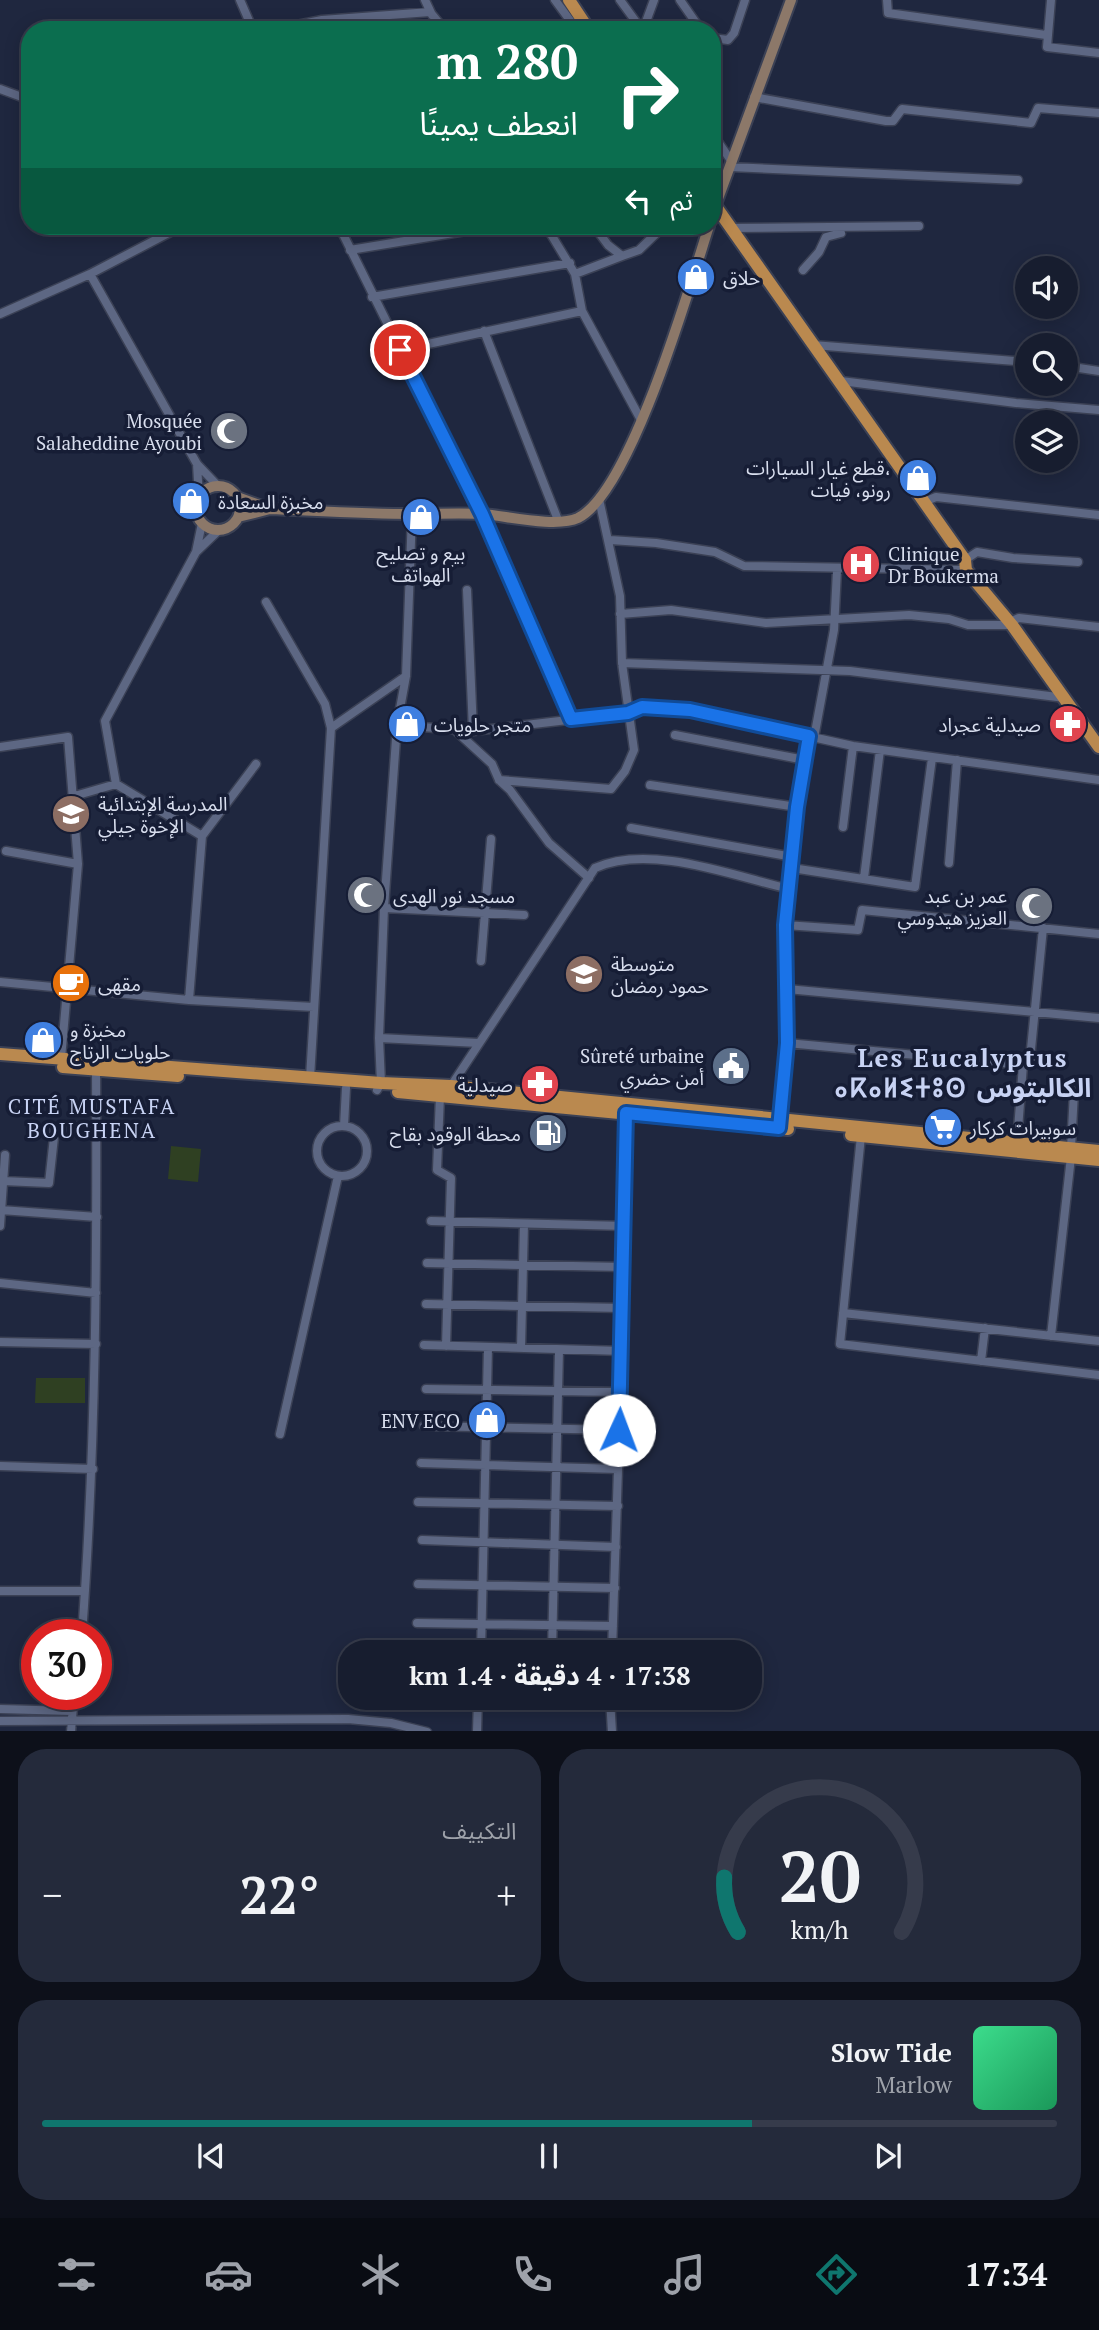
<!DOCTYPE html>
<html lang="ar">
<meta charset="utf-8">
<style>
:root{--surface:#171d2f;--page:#242a3b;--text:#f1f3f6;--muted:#9ea2aa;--line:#363b4b;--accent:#0f766e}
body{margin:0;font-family:"PT Serif","Noto Sans Arabic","Noto Sans Tifinagh",serif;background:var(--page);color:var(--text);direction:rtl;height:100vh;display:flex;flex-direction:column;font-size:26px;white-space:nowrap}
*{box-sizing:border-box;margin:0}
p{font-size:23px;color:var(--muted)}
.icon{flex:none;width:38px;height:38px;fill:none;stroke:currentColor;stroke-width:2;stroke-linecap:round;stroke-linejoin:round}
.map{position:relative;height:1731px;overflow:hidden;direction:ltr}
.sheet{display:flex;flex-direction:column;gap:18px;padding:18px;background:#0d101a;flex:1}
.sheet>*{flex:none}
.top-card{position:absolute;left:21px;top:21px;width:700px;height:214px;border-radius:28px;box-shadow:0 4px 18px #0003,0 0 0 2px var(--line);direction:rtl;background:#0b6e4f;color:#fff;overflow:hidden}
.fabs{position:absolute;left:1015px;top:256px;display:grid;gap:14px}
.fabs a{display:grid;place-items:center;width:63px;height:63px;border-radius:50%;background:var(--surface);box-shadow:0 4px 18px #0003,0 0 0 2px var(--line);font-size:35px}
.speed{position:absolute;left:21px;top:1619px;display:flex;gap:14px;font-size:35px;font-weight:700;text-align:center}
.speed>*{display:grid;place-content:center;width:91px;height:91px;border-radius:50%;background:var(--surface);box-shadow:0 4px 18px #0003,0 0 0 2px var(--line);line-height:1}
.speed .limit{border:10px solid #d22;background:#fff;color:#111}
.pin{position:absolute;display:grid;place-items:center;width:60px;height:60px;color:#fff;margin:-30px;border:4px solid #fff;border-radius:50%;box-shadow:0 2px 7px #0007}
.me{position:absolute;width:77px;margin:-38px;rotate:2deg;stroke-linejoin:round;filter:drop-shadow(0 0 5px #0008)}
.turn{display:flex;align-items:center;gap:24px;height:147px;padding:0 28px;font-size:32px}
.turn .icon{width:91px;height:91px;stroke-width:2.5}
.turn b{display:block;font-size:49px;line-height:60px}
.then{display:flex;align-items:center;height:66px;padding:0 28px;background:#0003;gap:14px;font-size:26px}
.big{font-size:52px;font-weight:700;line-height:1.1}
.sheet .card{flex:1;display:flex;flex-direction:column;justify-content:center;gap:10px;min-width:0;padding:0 24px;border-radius:28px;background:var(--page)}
.sheet .dial{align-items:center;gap:0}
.dial svg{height:182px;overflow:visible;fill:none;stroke:var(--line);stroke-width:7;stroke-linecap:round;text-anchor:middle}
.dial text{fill:var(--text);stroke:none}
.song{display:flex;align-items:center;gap:21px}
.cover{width:84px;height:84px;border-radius:10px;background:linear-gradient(135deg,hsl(150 70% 55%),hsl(150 70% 35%))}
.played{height:7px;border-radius:4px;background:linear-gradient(90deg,var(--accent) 70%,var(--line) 70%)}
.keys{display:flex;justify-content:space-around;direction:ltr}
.heat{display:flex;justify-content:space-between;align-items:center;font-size:38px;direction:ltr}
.sheet .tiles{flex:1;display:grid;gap:18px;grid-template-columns:1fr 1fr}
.card:last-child{grid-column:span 2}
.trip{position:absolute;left:338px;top:1640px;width:424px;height:70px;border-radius:28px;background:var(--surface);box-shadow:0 4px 18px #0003,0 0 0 2px var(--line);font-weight:700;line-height:70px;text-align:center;direction:rtl}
.menu{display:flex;height:112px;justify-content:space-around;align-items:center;background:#090c13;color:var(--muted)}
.menu .icon{width:49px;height:49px}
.menu .current{color:var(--accent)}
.menu b{font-size:32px;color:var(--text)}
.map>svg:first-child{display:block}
.green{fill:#2f4022}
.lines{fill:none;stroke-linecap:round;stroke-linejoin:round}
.street-casing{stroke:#3b4155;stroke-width:11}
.secondary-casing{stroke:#3b4155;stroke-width:14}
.primary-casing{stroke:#3b4155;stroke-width:16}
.street{stroke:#5d6783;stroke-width:8}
.secondary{stroke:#8c7869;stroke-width:10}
.primary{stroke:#ba894f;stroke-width:12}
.route-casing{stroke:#114b97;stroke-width:18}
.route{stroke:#1a73e8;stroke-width:12}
.labels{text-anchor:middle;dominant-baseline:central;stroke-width:7;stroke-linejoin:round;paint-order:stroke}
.poi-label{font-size:19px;fill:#d8deee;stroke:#161d35;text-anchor:start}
.neighbourhood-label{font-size:21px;letter-spacing:2px;fill:#c8d3f4;stroke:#161d35}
.district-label{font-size:26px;font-weight:bold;letter-spacing:2px;fill:#c8d3f4;stroke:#161d35}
</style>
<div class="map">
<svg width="1099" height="1732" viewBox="0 0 1099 1732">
<rect width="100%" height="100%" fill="#1f273f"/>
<!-- green -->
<path class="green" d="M171 1146 201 1149 198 1182 168 1179Z
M36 1378H85V1403H35Z"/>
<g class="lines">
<!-- street casing -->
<g class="street-casing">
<path id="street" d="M240 0 253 30
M425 0 432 15
M555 0 577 30
M620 0 642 30
M680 0 701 30
M887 0 888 13 1046 35
M1051 0 1047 47 1099 53
M272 30 322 20 430 12 445 30
M643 30 654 0
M712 38 728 40 734 33 745 0
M0 89 30 100
M754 97 886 121H893L902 109 1031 123 1038 108 1099 113
M712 133 732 162
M730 167 1018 180
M339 226 482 514 571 719
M546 226 575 274 582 311 641 420
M594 226 608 245 622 256 639 250 664 226
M730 228 919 226
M350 250 496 226
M803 270 819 252 826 237 841 233
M90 274 197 464 218 486
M575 274 622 256
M372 297 570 263
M0 314 90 274 182 226
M484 331 558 520
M813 345 1027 362
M400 350 582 311
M1066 366 1099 371
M841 381 1016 403 1099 410
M197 464 199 498
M924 502 936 497 1099 515
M610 540 656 543 715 552 744 566 966 570
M196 552 219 530
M965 560 977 552 1013 558 1078 562
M467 590 473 731
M266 602 325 704 331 728 310 1078
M620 614 671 610 766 623 909 615 949 619 968 625H1012
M1010 622 1019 618 1099 627
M622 663 850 671 1065 698
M397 725 473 731 628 713 641 707 690 710 853 746 1099 780
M331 728 406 676
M457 732 492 764 499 780 510 790 549 843 589 878
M675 735 805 760
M814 738 834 630 837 570
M0 747 68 737 78 864 61 1059
M499 780 611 789 625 771 634 750 622 663 620 596 599 499
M116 784 202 836 189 1000
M650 785 797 807
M71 797 116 784 105 721 196 552 202 523
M843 827 853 746
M631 828 793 857
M202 836 256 764
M6 851 78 864
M949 863 957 760
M792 868 915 887 932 758
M864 878 880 750
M384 908 524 915
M785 925 858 930 862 910 1099 934
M481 961 491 839
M0 982 189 1000 314 1007
M787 989 1099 1018
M379 1038 479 1043
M787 1043 1023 1065 1030 1059 1043 928
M451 1086 595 868C649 843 734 876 789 889
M377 1090 381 1083 379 1038 384 908 397 725 406 676 412 514
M1056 1090 1074 1092 1071 1148
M440 1096 437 1170 451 1178 446 1346
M779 1122 787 1043 785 925 797 807 809 736
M344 1126 346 1088
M317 1151a25 25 0 1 1 50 0a25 25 0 1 1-50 0Z
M861 1136 840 1344 1099 1375
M1017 1142 1023 1065
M3 1181 49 1183 55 1128 95 1126
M1 1210 97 1217
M431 1221 626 1226
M0 1226 5 1155
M427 1263 624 1267
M0 1283 96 1293
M426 1304 623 1308
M843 1313 1099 1341
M1051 1336 1071 1157
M0 1342 96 1344
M424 1345 622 1351
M521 1348 524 1224
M981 1361 985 1328
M426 1389 620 1392
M424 1426 619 1430
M280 1434 338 1176
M421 1463 618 1469
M0 1466 93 1469
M418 1502 618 1506
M422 1540 616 1547
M418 1584 615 1588
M0 1591H85
M417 1623 613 1626
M82 1634C96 1445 97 1257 96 1068
M481 1652 488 1347
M552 1652 559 1350
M612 1652 626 1226V1113
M424 1698 610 1705
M610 1698 612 1732
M0 1709 72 1711
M0 1721 348 1719 391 1723 427 1732
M71 1732 74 1694
M477 1732 478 1698"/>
</g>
<!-- secondary casing -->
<g class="secondary-casing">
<path id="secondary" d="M712 215 791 0
M196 508a22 22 0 1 1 44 0a22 22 0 1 1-44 0Z
M237 497 270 509
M238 517 270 509C318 511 366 514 414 514 436 514 460 513 483 514 507 516 556 528 578 518 631 492 690 285 709 226"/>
</g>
<!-- primary casing -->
<g class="primary-casing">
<path id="primary" d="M569 0 589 30
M712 201 965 560 966 570 1012 625 1099 747
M0 1054 381 1083 451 1086 1099 1151
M63 1067 178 1076
M398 1092 788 1129
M851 1135 1099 1160"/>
</g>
<!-- street -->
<use href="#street" class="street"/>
<!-- secondary -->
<use href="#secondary" class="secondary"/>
<!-- primary -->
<use href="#primary" class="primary"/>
</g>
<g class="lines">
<!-- route casing -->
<g class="route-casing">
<path id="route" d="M400 350 482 514 571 719 628 713 642 707 690 710 809 736 797 807 785 925 787 1043 779 1128 626 1113 619 1430"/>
</g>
<!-- route -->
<use href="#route" class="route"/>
</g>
<!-- icons -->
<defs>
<g id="shop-disc" transform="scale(2.0125)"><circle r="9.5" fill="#3f7fe0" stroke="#161d35"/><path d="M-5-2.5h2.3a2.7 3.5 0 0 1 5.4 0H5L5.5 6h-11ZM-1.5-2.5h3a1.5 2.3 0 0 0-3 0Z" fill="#fff"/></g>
<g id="mosque-disc" transform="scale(2.0125)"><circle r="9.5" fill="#6b7280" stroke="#161d35"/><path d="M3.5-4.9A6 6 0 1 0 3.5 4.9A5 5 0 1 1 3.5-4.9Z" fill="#fff"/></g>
<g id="hospital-disc" transform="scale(2.0125)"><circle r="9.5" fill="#e0444e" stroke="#161d35"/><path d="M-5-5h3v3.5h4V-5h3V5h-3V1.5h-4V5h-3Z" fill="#fff"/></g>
<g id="pharmacy-disc" transform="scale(2.0125)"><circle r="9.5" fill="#e0444e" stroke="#161d35"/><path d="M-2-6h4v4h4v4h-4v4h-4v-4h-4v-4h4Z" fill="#fff"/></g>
<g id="school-disc" transform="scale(2.0125)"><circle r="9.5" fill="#8d6e63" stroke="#161d35"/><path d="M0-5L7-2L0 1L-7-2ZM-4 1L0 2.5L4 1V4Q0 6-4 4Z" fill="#fff"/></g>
<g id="cafe-disc" transform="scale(2.0125)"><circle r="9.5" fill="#e8710a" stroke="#161d35"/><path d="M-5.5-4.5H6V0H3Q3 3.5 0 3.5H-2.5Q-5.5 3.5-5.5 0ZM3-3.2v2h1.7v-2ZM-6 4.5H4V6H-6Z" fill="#fff"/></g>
<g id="civic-disc" transform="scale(2.0125)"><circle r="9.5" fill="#5c6f8a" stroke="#161d35"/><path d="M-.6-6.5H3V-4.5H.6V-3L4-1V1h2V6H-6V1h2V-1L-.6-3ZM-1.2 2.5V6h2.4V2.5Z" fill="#fff"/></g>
<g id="supermarket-disc" transform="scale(2.0125)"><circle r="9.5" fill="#3f7fe0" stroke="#161d35"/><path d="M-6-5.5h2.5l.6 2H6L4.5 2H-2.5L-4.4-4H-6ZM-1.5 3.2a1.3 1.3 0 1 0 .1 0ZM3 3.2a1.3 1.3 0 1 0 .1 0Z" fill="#fff"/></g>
<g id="fuel-disc" transform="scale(2.0125)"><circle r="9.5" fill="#5c6f8a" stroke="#161d35"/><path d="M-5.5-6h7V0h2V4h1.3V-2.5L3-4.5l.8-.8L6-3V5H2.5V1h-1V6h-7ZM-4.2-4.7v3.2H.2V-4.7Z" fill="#fff"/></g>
</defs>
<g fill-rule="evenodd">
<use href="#shop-disc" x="696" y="277"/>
<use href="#mosque-disc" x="229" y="431"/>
<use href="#shop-disc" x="918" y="478"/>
<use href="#shop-disc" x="191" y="501"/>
<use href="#shop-disc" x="421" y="517"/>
<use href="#hospital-disc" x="861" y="564"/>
<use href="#shop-disc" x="407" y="724"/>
<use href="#pharmacy-disc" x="1068" y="724"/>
<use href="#school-disc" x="71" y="814"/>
<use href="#mosque-disc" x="366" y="895"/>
<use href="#mosque-disc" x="1034" y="906"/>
<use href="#school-disc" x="584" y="974"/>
<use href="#cafe-disc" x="71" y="983"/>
<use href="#shop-disc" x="43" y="1040"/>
<use href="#civic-disc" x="731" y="1066"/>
<use href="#pharmacy-disc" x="540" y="1084"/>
<use href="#supermarket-disc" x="943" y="1127"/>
<use href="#fuel-disc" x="548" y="1133"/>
<use href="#shop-disc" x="487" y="1420"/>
</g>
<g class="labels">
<!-- poi labels -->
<g class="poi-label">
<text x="723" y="277">حلاق</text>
<text x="202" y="420" text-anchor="end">Mosquée<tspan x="202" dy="22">Salaheddine Ayoubi</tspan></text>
<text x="891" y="467" text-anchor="end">قطع غيار السيارات،<tspan x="891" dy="22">رونو، فيات</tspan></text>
<text x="218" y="501">مخبزة السعادة</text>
<text x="421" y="552" text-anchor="middle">بيع و تصليح<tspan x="421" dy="22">الهواتف</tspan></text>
<text x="888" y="553">Clinique<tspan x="888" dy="22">Dr Boukerma</tspan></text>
<text x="434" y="724">متجر حلويات</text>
<text x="1041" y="724" text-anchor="end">صيدلية عجراد</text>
<text x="98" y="803">المدرسة الإبتدائية<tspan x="98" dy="22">الإخوة جيلي</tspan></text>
<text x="393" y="895">مسجد نور الهدى</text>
<text x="1007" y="895" text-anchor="end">عمر بن عبد<tspan x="1007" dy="22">العزيز هيدوسي</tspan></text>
<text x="611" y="963">متوسطة<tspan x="611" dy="22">حمود رمضان</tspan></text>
<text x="98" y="983">مقهى</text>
<text x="70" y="1029">مخبزة و<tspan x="70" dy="22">حلويات الرتاج</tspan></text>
<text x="704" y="1055" text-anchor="end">Sûreté urbaine<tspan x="704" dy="22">أمن حضري</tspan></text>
<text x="513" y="1084" text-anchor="end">صيدلية</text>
<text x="970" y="1127">سوبيرات كركار</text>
<text x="521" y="1133" text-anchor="end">محطة الوقود بقاح</text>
<text x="460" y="1420" text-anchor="end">ENV ECO</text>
</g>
<!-- neighbourhood labels -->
<g class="neighbourhood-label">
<text x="92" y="1106">CITÉ MUSTAFA<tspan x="92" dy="24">BOUGHENA</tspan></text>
</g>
<!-- district labels -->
<g class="district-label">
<text x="963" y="1057">Les Eucalyptus<tspan x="963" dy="30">ⴰⴽⴰⵍⵉⵜⵓⵙ الكاليتوس</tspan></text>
</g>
</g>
</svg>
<div class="fabs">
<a><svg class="icon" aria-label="sound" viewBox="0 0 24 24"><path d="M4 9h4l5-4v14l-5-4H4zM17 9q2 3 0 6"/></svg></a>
<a><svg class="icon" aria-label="search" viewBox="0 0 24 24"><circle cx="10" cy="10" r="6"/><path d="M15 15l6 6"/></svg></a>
<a><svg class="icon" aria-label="layers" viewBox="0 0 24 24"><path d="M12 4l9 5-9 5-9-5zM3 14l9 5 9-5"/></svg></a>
</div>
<div class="speed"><div class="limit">30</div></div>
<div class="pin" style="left:400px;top:350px;background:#d93025"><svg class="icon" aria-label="arrive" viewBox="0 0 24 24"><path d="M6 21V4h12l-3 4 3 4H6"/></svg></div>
<svg class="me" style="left:619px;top:1430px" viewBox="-20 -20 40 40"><circle r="19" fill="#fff"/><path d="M0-13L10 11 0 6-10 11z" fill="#1a73e8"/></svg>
<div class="trip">17:38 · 4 دقيقة · 1.4 km</div>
<div class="top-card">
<div class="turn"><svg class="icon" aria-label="right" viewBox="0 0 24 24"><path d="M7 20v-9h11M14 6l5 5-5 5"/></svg><div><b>280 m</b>انعطف يمينًا</div></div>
<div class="then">ثم<svg class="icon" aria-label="left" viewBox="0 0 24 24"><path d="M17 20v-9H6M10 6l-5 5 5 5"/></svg></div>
</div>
</div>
<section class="sheet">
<div class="tiles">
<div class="card dial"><svg viewBox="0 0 100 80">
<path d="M14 69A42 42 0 1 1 86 69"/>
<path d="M14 69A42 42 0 0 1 8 45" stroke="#0f766e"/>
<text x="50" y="56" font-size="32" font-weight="700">20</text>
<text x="50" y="72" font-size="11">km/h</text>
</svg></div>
<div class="card"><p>التكييف</p>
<div class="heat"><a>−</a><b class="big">22°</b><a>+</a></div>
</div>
<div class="card">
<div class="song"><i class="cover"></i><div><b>Slow Tide</b><p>Marlow</p></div></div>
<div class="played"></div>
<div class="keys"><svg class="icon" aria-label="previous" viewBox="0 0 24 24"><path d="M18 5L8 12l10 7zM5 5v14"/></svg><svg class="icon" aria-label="pause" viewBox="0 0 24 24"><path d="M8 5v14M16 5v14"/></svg><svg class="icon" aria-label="next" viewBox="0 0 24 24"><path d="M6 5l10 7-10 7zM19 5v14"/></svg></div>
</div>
</div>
</section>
<nav class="menu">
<b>17:34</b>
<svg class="icon current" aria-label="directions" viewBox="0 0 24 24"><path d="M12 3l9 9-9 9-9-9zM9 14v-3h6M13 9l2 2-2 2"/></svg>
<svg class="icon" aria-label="music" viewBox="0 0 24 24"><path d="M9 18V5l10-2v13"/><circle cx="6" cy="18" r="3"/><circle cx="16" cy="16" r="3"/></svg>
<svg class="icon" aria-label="phone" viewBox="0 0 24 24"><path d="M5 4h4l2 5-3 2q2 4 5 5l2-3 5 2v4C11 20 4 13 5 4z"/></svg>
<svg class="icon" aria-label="climate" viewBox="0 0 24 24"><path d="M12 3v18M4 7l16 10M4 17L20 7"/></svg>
<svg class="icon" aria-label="car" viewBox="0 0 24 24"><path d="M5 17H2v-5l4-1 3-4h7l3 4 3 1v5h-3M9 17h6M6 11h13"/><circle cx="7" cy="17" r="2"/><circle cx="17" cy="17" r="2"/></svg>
<svg class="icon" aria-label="filters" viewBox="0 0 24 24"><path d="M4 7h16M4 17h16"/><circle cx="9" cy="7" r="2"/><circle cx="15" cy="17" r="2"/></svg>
</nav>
